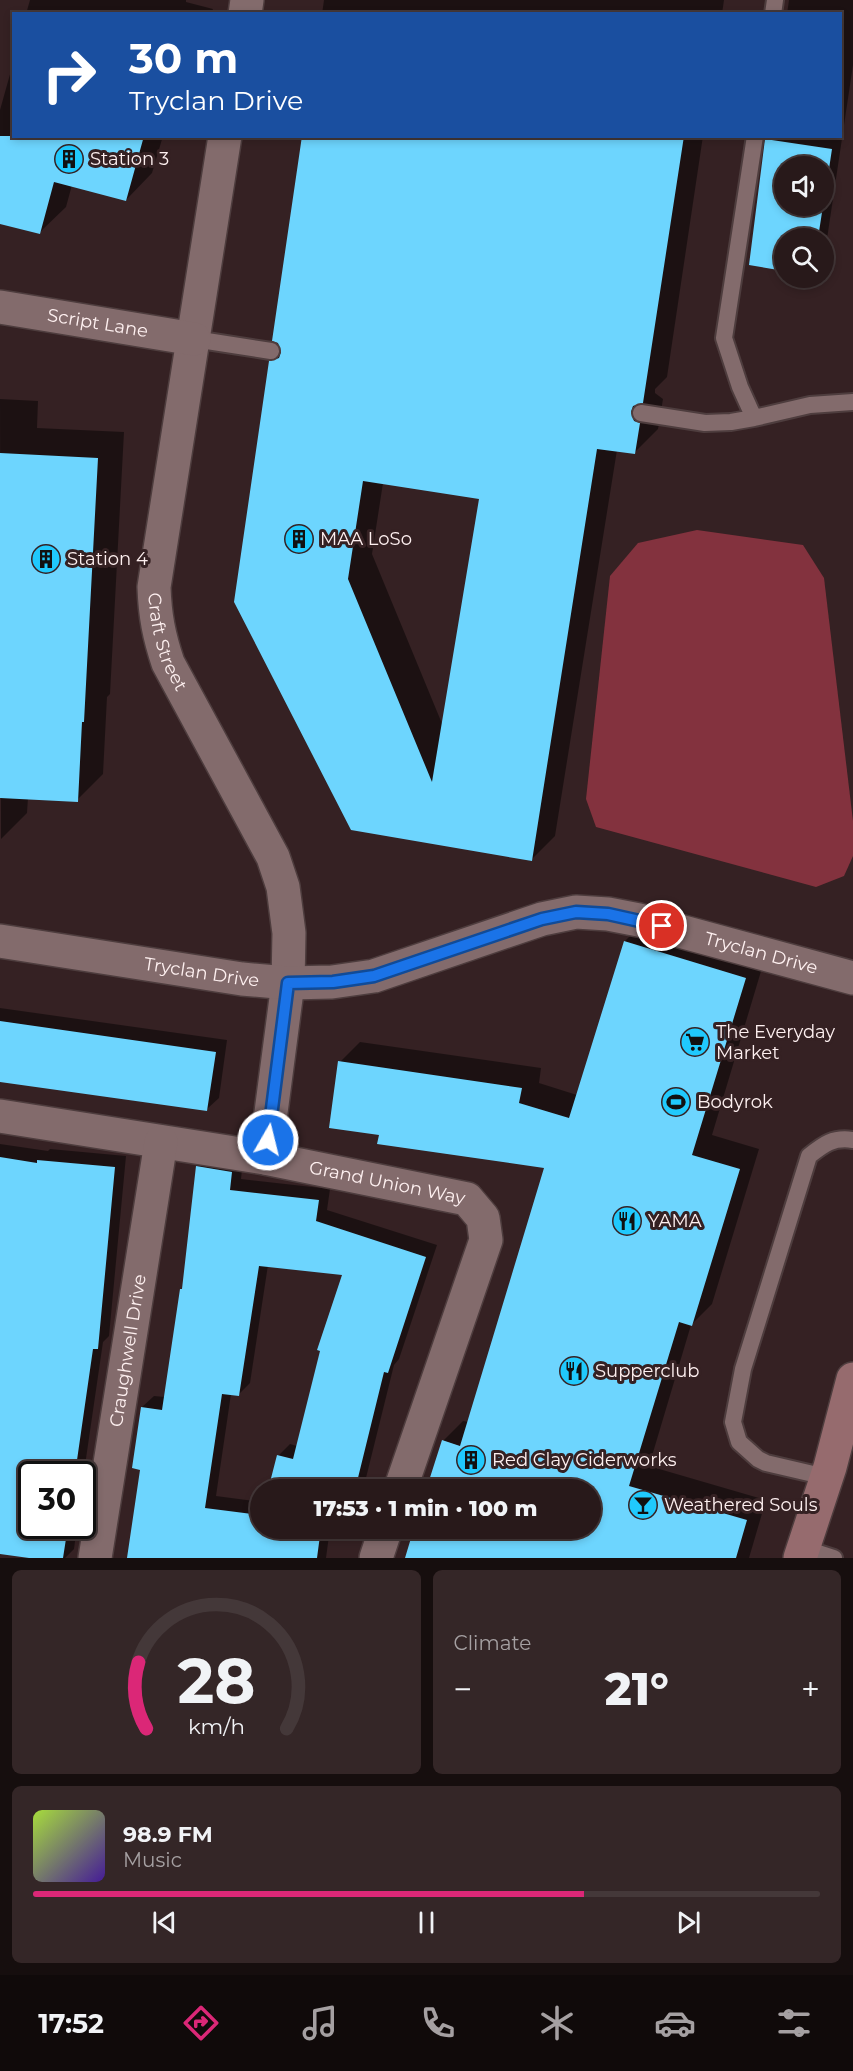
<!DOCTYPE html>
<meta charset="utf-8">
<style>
:root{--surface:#28191a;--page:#342627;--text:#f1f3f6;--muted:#a5a0a2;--line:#443839;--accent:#db2777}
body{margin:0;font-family:Montserrat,sans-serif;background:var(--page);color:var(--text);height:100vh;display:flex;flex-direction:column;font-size:22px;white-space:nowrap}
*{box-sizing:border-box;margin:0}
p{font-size:20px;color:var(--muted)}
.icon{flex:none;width:33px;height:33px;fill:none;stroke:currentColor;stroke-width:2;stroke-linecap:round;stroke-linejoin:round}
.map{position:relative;height:1558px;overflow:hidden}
.details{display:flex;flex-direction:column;gap:12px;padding:12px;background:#160e0e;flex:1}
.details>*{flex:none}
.guide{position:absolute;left:12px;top:12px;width:830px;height:126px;border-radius:0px;box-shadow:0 3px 9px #0003,0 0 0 2px var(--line);background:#1a4fa0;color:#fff;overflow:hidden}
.buttons{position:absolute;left:774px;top:156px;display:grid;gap:12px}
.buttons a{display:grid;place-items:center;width:60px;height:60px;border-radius:50%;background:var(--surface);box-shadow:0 3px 9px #0003,0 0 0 2px var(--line);font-size:30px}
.speed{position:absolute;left:18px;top:1461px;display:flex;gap:12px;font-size:30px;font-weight:700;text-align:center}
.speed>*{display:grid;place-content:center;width:78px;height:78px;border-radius:50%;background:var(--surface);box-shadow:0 3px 9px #0003,0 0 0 2px var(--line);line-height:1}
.speed .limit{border:3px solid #111;border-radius:9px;background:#fff;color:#111}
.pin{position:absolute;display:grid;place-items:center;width:51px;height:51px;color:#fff;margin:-26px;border:3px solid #fff;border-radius:50%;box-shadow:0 2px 6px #0007}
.me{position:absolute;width:66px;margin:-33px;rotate:8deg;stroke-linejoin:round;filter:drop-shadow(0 0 4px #0008)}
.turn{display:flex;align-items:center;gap:21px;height:126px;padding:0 18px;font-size:27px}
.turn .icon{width:78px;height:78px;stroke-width:2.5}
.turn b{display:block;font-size:42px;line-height:51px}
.big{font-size:45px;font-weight:800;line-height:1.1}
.details .tile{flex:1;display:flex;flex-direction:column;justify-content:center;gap:9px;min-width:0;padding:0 21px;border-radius:9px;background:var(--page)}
.details .dial{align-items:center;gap:0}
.dial svg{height:156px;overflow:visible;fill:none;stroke:var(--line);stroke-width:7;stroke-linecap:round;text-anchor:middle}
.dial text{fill:var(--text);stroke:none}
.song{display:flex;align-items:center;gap:18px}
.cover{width:72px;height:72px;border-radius:9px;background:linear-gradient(135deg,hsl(80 70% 55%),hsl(260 70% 35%))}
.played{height:6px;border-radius:3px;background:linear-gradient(90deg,var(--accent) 70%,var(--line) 70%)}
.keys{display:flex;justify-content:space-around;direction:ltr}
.heat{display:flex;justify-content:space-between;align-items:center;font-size:33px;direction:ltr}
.details .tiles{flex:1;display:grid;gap:12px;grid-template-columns:1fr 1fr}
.tile:last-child{grid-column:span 2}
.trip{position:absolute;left:250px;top:1479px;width:351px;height:60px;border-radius:30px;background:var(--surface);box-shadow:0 3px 9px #0003,0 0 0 2px var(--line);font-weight:800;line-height:60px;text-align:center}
.menu{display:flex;height:96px;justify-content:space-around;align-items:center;background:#100a0a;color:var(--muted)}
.menu .icon{width:42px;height:42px}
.menu .selected{color:var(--accent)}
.menu b{font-size:27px;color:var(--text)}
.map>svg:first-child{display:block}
.water{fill:#83323e}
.shadow{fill:#0007;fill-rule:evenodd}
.building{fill:#6dd5fe;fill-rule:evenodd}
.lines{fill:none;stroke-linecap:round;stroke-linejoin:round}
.lane-casing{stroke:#4e3d3e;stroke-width:20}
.street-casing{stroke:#4e3d3e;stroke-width:36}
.secondary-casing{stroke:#4e3d3e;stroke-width:36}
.lane{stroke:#836b6c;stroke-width:16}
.street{stroke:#836b6c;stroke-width:33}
.secondary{stroke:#966b6e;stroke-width:33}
.route-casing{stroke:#114b97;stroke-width:15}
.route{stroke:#1a73e8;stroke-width:10}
.labels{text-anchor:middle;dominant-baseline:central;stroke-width:6;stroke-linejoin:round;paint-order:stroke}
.poi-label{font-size:18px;fill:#fef0f0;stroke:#352123;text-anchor:start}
.street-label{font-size:18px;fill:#fef0f0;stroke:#352123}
</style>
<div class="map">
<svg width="853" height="1558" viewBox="0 0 853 1558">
<rect width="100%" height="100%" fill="#352123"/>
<!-- water -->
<path class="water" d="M697 530 803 545 824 578 853 821V856L844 876 816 887 596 827 586 799 610 576 638 543Z"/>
<!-- shadow -->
<path class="shadow" d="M30 0H186V2L213 9 211 14H26Z
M324 0H724L722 14H322Z
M789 0H853V65L824 259V238H784V269L751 264 767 136H840V14H787ZM784 166H824V206H784Z
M14 60V136H163L152 173 126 200 72 185 66 207 39 233 0 222V110Z
M304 136H703L667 377 655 389V393L663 399 658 429 634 453 617 450 555 836 531 860 352 828 270 362 282 350ZM383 483 481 497 443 726 372 554Z
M0 399 38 401 37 428 124 432 110 694 107 697 103 774 77 800 28 798 27 813 1 839Z
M645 921 765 958 712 1135 759 1149 712 1304 691 1325 649 1466 766 1500 749 1558H407L591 1528V1490L443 1441 463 1421 469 1422 546 1167 380 1133 340 1062 360 1042 541 1068 539 1083 577 1095 625 941Z
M0 1008 227 1040 219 1098 207 1109 0 1080Z
M0 1144 48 1151 50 1149 126 1156 109 1336 103 1342 82 1486V1474H32V1526H77L74 1549 65 1558H40L0 1552Z
M209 1155 243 1160 241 1179 330 1189 327 1210 437 1245 399 1359 394 1365 363 1490H269L278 1456 290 1444 297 1446 344 1274 268 1265 250 1383 238 1395 231 1394 216 1496 261 1502V1528H330L326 1558H129L141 1468 142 1407 154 1396 165 1397 184 1287 197 1167Z"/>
<!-- building -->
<path class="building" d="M0 136H144L126 201 54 182 40 234 0 224Z
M302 136H684L643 403 633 406 631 412 634 421 640 423 635 454 597 449 532 861 351 830 234 602 269 361 279 358 281 352 278 343 272 341ZM363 481 479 499 432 782 348 579Z
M765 139 832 149 824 202V166H784V206H823L818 238H784V271L749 265Z
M0 453 98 458 84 722H82L78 802 0 798Z
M624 941 746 978 692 1155 740 1169 692 1326 679 1322 629 1486 747 1520 736 1558H405L414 1528H591V1490H426L442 1440 460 1446 544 1168 377 1144 379 1135 329 1128 338 1061 522 1088 519 1103 569 1118Z
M0 1021 216 1052 207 1111 0 1082Z
M0 1157 37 1163V1160L115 1167 98 1349H93L75 1474H32V1526H68L63 1558H29L0 1554Z
M196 1166 232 1172 230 1190 319 1200 316 1221 426 1257 388 1373 384 1372 355 1490H268L277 1455 293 1459 320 1351 317 1350 342 1275 259 1266 239 1396 222 1394 205 1508 261 1515V1528H321L317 1558H127L140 1470 132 1468 141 1407 162 1410 180 1289H182Z"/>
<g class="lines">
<!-- lane casing -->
<g class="lane-casing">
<path id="lane" d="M773 14 775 0
M194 339 271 351
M641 413 705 423 731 422 754 418 810 405 853 402
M754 418 740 387 724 338 755 136
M826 1477 766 1463 758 1459 739 1442 733 1422 743 1369 809 1156C824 1144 833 1137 853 1140
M803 1548 834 1558"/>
</g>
<!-- street casing -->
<g class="street-casing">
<g id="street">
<path d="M245 14 247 0"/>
<path id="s1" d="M225 136 154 587C155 616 159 636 168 663L273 857 283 887 289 933 288 983 265 1158"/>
<path id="s2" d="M0 307 194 339"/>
<path id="s3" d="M0 941 242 979 288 983 332 982 374 976 542 919 576 912 608 914 639 920 853 978"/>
<path id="s4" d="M0 1116 265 1158 467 1199 483 1218 486 1240 400 1490"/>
<path id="s5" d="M95 1558 161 1142"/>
<path d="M376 1558 386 1528"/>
</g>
</g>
<!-- secondary casing -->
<g class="secondary-casing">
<path id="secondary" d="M800 1558 830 1467 853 1379"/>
</g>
<!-- lane -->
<use href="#lane" class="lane"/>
<!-- street -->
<use href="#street" class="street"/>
<!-- secondary -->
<use href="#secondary" class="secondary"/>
</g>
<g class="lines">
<!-- route casing -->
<g class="route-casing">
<path id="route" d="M268 1140 288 983 333 982 374 976 542 919 576 912 608 914 662 926"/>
</g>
<!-- route -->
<use href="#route" class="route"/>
</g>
<!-- icons -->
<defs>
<g id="building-disc" transform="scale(1.5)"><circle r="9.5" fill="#20c9fd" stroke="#352123"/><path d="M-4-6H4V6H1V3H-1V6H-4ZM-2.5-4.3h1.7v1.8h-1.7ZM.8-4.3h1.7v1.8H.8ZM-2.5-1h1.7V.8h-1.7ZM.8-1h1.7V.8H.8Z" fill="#111"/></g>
<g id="supermarket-disc" transform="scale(1.5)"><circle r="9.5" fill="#20c9fd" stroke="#352123"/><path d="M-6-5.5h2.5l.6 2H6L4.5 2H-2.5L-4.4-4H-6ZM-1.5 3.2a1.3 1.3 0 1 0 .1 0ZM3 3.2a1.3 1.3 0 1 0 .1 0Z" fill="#111"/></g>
<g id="stadium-disc" transform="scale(1.5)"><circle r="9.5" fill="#20c9fd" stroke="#352123"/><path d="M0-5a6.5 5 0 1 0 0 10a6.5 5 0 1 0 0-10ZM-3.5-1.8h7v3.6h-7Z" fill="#111"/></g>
<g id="restaurant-disc" transform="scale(1.5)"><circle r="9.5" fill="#20c9fd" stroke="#352123"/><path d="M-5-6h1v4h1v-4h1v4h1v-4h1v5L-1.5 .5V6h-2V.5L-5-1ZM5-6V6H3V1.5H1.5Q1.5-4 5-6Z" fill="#111"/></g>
<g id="bar-disc" transform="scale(1.5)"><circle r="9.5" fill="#20c9fd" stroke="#352123"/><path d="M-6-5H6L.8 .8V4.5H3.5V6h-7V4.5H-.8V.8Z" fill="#111"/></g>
</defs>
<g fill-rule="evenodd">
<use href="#building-disc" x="69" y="159"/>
<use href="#building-disc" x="299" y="539"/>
<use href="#building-disc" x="46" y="559"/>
<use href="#supermarket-disc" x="695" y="1042"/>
<use href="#stadium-disc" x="676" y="1102"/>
<use href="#restaurant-disc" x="627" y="1221"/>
<use href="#restaurant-disc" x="574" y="1371"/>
<use href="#building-disc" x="471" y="1460"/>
<use href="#bar-disc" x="643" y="1505"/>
</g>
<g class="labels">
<!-- poi labels -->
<g class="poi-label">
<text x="90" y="159">Station 3</text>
<text x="320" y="539">MAA LoSo</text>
<text x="67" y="559">Station 4</text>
<text x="716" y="1032">The Everyday<tspan x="716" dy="21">Market</tspan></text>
<text x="697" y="1102">Bodyrok</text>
<text x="648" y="1221">YAMA</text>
<text x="595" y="1371">Supperclub</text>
<text x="492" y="1460">Red Clay Ciderworks</text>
<text x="664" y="1505">Weathered Souls</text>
</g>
<!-- street labels -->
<g class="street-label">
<text stroke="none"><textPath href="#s2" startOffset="99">Script Lane</textPath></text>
<text stroke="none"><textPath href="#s1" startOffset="513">Craft Street</textPath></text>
<text stroke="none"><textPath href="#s3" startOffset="780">Tryclan Drive</textPath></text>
<text stroke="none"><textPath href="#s3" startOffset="204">Tryclan Drive</textPath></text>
<text stroke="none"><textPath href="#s4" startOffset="393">Grand Union Way</textPath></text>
<text stroke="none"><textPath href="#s5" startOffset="210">Craughwell Drive</textPath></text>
</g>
</g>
</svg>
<div class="buttons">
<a><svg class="icon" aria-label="sound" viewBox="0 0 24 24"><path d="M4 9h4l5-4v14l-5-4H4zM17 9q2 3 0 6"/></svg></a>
<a><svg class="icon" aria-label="search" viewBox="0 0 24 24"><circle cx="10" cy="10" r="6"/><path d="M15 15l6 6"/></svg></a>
</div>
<div class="speed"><div class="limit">30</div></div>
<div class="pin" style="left:662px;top:926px;background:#d93025"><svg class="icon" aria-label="arrive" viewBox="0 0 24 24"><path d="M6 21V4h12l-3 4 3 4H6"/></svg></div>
<svg class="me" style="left:268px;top:1140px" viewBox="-20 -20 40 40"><circle r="17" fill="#1a73e8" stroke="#fff" stroke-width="3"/><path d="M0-11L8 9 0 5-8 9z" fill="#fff"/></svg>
<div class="trip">17:53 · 1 min · 100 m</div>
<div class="guide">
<div class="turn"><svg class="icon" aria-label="right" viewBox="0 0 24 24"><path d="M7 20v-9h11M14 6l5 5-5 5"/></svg><div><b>30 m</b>Tryclan Drive</div></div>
</div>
</div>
<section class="details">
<div class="tiles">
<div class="tile dial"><svg viewBox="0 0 100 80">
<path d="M14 69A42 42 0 1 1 86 69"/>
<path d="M14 69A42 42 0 0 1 10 35" stroke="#db2777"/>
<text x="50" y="56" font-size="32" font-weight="700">28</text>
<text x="50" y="72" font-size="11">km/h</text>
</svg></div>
<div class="tile"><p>Climate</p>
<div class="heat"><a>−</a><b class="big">21°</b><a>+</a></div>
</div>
<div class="tile">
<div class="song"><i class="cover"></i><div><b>98.9 FM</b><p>Music</p></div></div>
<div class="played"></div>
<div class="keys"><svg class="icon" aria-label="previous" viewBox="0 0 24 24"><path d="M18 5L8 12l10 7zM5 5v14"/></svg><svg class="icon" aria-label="pause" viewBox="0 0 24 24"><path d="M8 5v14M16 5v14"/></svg><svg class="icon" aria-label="next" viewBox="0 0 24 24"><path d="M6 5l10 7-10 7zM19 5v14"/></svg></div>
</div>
</div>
</section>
<nav class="menu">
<b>17:52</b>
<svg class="icon selected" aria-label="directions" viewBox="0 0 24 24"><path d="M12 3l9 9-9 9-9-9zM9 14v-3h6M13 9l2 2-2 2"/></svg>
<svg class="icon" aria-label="music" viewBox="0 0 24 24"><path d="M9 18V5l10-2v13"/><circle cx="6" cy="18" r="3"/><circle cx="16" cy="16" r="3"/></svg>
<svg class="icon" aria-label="phone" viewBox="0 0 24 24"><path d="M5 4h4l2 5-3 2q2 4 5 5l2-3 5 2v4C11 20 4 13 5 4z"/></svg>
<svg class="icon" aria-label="climate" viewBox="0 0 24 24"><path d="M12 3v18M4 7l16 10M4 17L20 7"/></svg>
<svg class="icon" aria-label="car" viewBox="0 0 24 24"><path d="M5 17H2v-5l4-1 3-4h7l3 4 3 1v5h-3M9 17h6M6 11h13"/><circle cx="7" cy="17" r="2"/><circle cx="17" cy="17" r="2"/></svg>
<svg class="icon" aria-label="filters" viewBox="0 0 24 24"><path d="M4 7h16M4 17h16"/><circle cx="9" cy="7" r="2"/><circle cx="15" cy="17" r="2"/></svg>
</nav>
